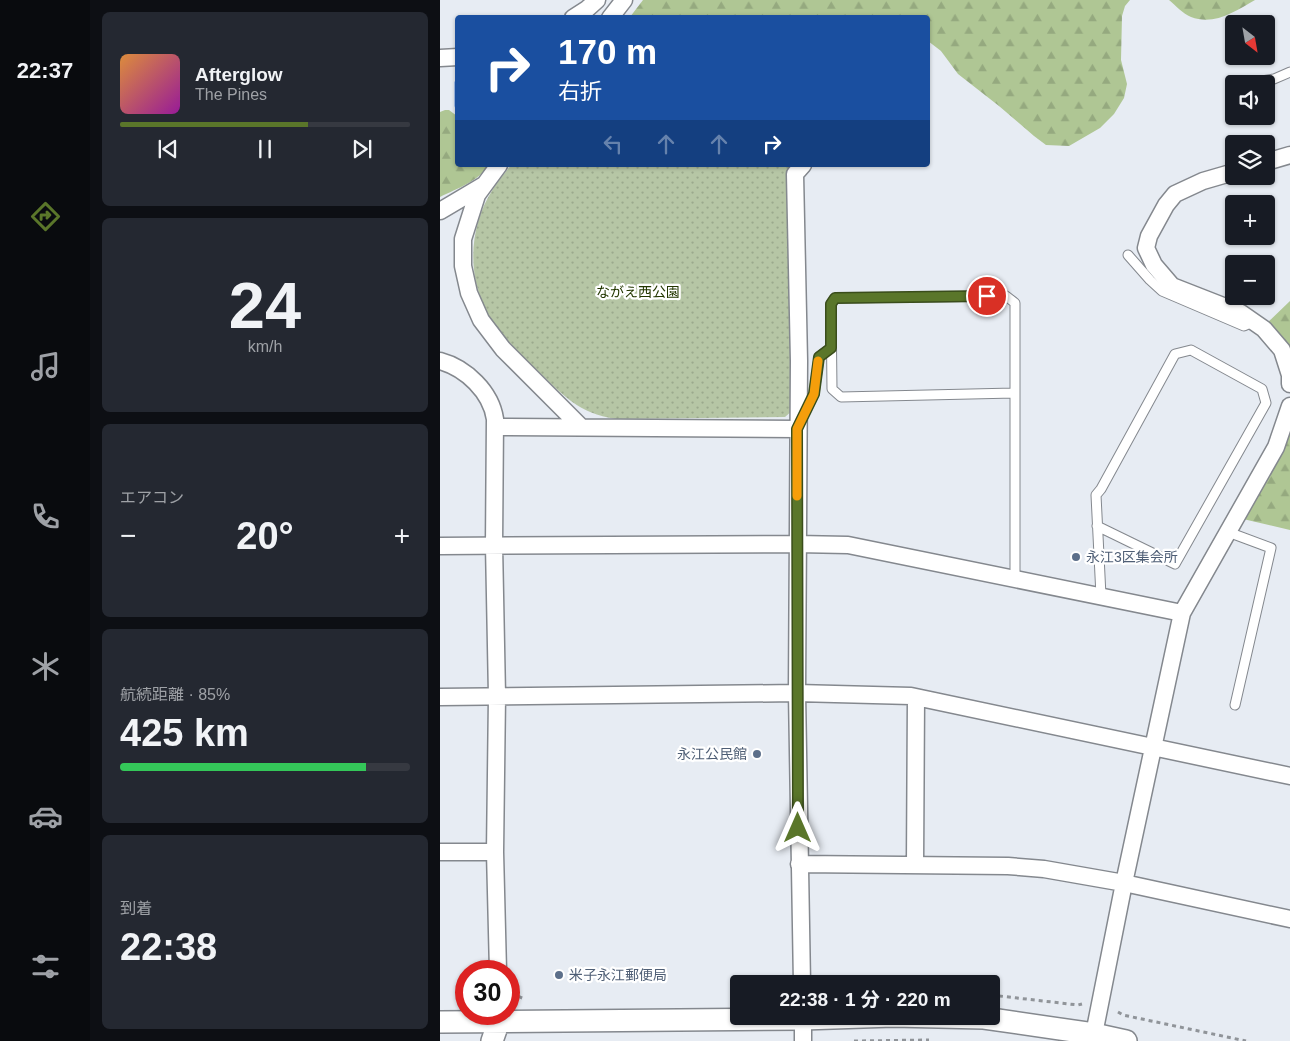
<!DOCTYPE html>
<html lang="ja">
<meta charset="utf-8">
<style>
:root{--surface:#171b24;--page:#242831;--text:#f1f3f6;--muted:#9ea1a6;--line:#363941;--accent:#5a762a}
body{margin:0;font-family:Arial,"Noto Sans JP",sans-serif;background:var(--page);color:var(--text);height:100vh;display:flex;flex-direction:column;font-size:19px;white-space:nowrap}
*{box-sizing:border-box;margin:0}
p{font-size:16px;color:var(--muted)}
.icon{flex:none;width:28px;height:28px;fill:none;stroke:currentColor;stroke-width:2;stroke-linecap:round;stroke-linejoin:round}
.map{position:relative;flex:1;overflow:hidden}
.details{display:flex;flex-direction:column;gap:12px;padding:12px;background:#0d0f14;width:350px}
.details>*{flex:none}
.banner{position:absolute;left:15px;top:15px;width:475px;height:152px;border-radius:5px;box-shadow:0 1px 4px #0004;background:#1a4fa0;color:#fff;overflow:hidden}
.needle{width:32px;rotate:149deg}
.fabs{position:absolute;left:785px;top:15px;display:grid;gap:10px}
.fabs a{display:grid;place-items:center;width:50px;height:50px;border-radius:5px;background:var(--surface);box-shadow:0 1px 4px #0004;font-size:25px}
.speed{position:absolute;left:15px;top:960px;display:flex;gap:10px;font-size:25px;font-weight:700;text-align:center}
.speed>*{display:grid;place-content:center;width:65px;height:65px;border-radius:50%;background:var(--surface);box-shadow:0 1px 4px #0004;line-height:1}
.speed .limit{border:8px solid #d22;background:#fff;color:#111}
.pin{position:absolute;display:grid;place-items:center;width:42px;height:42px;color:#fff;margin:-21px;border:2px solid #fff;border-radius:50%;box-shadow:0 1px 5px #0007}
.me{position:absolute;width:55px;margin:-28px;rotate:0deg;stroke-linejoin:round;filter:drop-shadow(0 0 4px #0008)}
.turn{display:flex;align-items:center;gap:18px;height:105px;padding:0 20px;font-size:22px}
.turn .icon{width:65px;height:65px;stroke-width:2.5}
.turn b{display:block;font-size:35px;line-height:42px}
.lanes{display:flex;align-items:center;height:48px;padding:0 20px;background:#0003;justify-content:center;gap:25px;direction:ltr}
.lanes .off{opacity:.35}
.big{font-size:38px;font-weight:700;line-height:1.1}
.details .tile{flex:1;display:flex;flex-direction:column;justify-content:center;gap:8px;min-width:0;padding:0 18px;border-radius:8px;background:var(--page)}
.details .dial{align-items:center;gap:0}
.dial b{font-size:65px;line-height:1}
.song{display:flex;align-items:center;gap:15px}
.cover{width:60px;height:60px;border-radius:8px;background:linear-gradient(135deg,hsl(30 70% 55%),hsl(300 70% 35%))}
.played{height:5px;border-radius:2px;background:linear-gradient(90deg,var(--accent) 65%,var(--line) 65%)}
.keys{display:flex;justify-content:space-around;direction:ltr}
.heat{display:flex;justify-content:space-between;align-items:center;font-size:28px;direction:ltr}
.charge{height:8px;border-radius:4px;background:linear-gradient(90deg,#34c759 85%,var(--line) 0)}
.trip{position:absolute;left:290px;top:975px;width:270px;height:50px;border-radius:5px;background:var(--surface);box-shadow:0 1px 4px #0004;font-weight:700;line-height:50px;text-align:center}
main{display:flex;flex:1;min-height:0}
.tab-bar{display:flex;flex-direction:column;width:90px;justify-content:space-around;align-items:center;background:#090b0e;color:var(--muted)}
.tab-bar .icon{width:35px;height:35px}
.tab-bar .current{color:var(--accent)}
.tab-bar b{font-size:22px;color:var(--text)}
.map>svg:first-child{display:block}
.grass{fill:url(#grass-dots)}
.forest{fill:url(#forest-firs)}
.water{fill:#a6c3f1}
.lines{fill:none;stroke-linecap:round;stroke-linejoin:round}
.service-casing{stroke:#84888e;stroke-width:11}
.minor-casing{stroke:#84888e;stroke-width:19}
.tertiary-casing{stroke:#84888e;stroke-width:24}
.path{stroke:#909499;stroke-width:3;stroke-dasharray:4 4;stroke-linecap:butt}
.service{stroke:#fff;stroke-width:9}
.minor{stroke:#fff;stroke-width:16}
.tertiary{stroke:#fff;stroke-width:21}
.route-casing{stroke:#3a4d1b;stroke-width:12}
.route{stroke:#5a762a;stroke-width:9}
.slow{stroke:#f59e0b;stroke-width:9}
.service-dot{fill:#5c6f8a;stroke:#fff;stroke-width:2}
.labels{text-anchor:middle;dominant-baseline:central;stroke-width:4.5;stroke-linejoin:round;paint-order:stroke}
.park-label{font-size:14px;fill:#233700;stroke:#fff}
.service-label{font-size:14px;fill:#4e5e75;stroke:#fff;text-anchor:start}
</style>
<main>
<nav class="tab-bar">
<b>22:37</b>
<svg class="icon current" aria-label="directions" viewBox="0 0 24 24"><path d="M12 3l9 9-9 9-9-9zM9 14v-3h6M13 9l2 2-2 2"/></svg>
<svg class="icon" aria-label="music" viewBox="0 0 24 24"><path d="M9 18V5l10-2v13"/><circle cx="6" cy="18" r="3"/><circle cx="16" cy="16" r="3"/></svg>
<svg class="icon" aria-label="phone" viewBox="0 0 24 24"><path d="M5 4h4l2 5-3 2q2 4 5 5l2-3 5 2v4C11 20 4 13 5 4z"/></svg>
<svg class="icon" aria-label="climate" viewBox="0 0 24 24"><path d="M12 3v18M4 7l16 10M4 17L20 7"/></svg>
<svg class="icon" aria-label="car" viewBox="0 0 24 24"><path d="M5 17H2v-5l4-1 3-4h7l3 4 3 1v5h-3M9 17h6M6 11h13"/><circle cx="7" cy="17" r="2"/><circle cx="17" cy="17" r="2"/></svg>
<svg class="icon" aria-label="filters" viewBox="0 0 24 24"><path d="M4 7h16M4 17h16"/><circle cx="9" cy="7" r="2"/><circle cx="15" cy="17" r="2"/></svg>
</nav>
<section class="details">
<div class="tile">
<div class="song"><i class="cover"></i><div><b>Afterglow</b><p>The Pines</p></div></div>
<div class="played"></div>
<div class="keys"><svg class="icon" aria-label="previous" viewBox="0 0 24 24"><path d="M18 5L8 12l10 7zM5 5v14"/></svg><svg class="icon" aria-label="pause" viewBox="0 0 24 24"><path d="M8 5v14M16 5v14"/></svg><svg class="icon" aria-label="next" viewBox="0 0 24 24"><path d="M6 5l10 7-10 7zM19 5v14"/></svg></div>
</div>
<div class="tile dial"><b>24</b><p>km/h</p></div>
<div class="tile"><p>エアコン</p>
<div class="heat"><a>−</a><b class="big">20°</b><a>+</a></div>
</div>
<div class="tile"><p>航続距離 · 85%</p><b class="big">425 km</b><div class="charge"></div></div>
<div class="tile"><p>到着</p><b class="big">22:38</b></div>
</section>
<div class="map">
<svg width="850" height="1041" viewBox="0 0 850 1041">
<defs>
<pattern id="grass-dots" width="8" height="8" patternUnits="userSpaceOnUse" patternTransform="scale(1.25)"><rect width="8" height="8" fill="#b6c6a5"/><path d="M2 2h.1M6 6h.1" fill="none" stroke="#9ba98d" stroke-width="1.8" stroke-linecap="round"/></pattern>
<pattern id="forest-firs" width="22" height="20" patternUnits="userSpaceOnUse" patternTransform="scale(1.25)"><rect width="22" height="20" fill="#afc694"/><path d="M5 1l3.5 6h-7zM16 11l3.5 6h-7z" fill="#95a97f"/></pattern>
</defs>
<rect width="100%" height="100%" fill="#e7ecf3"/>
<!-- grass -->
<path class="grass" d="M71 165H354L353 410 345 417 176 419C138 413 124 396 97 370 82 356 66 340 54 323 26 284 27 229 53 189 58 181 65 173 71 165Z"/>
<!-- forest -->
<path class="forest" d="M203 0H690L685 6 682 16 681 60 687 84 684 98 674 114 660 128 629 146 606 145 594 136 559 106 518 74 501 51 488 41V18L190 17Z
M729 0H815C796 11 774 26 751 17 743 14 735 5 729 0Z
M5 110H9L17 116 18 165H49C37 182 18 188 0 197V112Z
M850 301V353L827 323Z
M850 434V530L803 519 837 461Z"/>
<!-- water -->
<path class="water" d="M17 79V111L14 106V82Z"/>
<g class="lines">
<!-- service casing -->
<g class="service-casing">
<path id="service" d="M809 83 834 79 850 72
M688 255 710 280 722 291 804 326 813 322
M574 393 401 397 392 389 391 304 395 298 566 296 575 303V578
M362 418 374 394 379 357 391 348
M657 526 735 564 826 403 822 389 751 350 735 354 661 489 656 495 661 596
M788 532 831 548 795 705"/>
</g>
<!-- minor casing -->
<g class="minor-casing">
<path id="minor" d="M133 18 147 9 157 0
M170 18 184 0
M0 58 18 57
M826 162 850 155
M59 165 37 195 23 239V266L29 293 41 320 63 349 141 427
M794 172 763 181 735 194 726 205 709 236 706 248 714 265 732 286 801 313 824 329 842 350 850 375V384
M0 211 44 185
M0 361C26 368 51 392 55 419L54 545 57 696 55 852 58 971
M55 427 357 429
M0 546 357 544 408 545 742 613
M0 697 357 693 471 696 850 776
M0 852H55
M359 864 568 866 604 869 684 883 850 919
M475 865 476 698
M362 984 357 693 359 361 355 174 363 165
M363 1016V1041
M654 1034 684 883 742 613 836 447 850 406"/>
</g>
<!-- tertiary casing -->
<g class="tertiary-casing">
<path id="tertiary" d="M0 1022 363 1019 453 1016 544 1018 654 1034 686 1041
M52 1041 59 1021"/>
</g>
<!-- path -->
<path class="path" d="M70 983C72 991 78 998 86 999
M551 995 638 1005 642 1004
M678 1012 683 1015 806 1041
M414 1041 489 1040"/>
<!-- service -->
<use href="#service" class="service"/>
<!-- minor -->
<use href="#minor" class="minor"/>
<!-- tertiary -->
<use href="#tertiary" class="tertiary"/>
</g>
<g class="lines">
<!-- route casing -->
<g class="route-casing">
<path id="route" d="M358 828 357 429 374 394 379 357 391 348V304L395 298 547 296"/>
</g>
<!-- route -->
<use href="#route" class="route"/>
<!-- slow -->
<path class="slow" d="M357 496V429L374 394 378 361"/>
</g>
<!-- markers -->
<g class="service-dot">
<circle cx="636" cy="557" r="5"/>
<circle cx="317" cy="754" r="5"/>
<circle cx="119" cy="975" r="5"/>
</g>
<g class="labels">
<!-- park labels -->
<g class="park-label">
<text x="198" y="292">ながえ西公園</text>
</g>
<!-- service labels -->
<g class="service-label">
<text x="646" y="557">永江3区集会所</text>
<text x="307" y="754" text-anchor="end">永江公民館</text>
<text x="129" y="975">米子永江郵便局</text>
</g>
</g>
</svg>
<div class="fabs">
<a><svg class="needle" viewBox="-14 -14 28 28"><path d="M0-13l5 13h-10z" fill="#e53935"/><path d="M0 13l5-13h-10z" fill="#9ea1a6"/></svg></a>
<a><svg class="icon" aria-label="sound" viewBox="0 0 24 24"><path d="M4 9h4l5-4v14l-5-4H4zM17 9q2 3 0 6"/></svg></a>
<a><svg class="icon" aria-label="layers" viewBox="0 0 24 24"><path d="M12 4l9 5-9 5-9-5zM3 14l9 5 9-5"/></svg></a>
<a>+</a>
<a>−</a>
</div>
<div class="speed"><div class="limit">30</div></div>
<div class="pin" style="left:547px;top:296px;background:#d93025"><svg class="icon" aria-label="arrive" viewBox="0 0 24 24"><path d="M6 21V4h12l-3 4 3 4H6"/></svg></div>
<svg class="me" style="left:358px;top:828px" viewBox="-20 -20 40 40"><path d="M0-17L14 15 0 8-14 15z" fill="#5a762a" stroke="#fff" stroke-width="4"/></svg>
<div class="trip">22:38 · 1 分 · 220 m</div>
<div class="banner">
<div class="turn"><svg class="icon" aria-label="right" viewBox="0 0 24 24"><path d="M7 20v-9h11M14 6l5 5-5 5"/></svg><div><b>170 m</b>右折</div></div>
<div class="lanes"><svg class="icon off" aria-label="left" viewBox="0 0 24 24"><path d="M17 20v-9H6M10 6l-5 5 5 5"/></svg><svg class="icon off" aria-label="ahead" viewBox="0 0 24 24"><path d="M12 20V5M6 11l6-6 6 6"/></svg><svg class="icon off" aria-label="ahead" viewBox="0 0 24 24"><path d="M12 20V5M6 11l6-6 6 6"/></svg><svg class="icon" aria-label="right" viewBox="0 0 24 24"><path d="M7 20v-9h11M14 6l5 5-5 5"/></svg></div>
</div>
</div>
</main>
